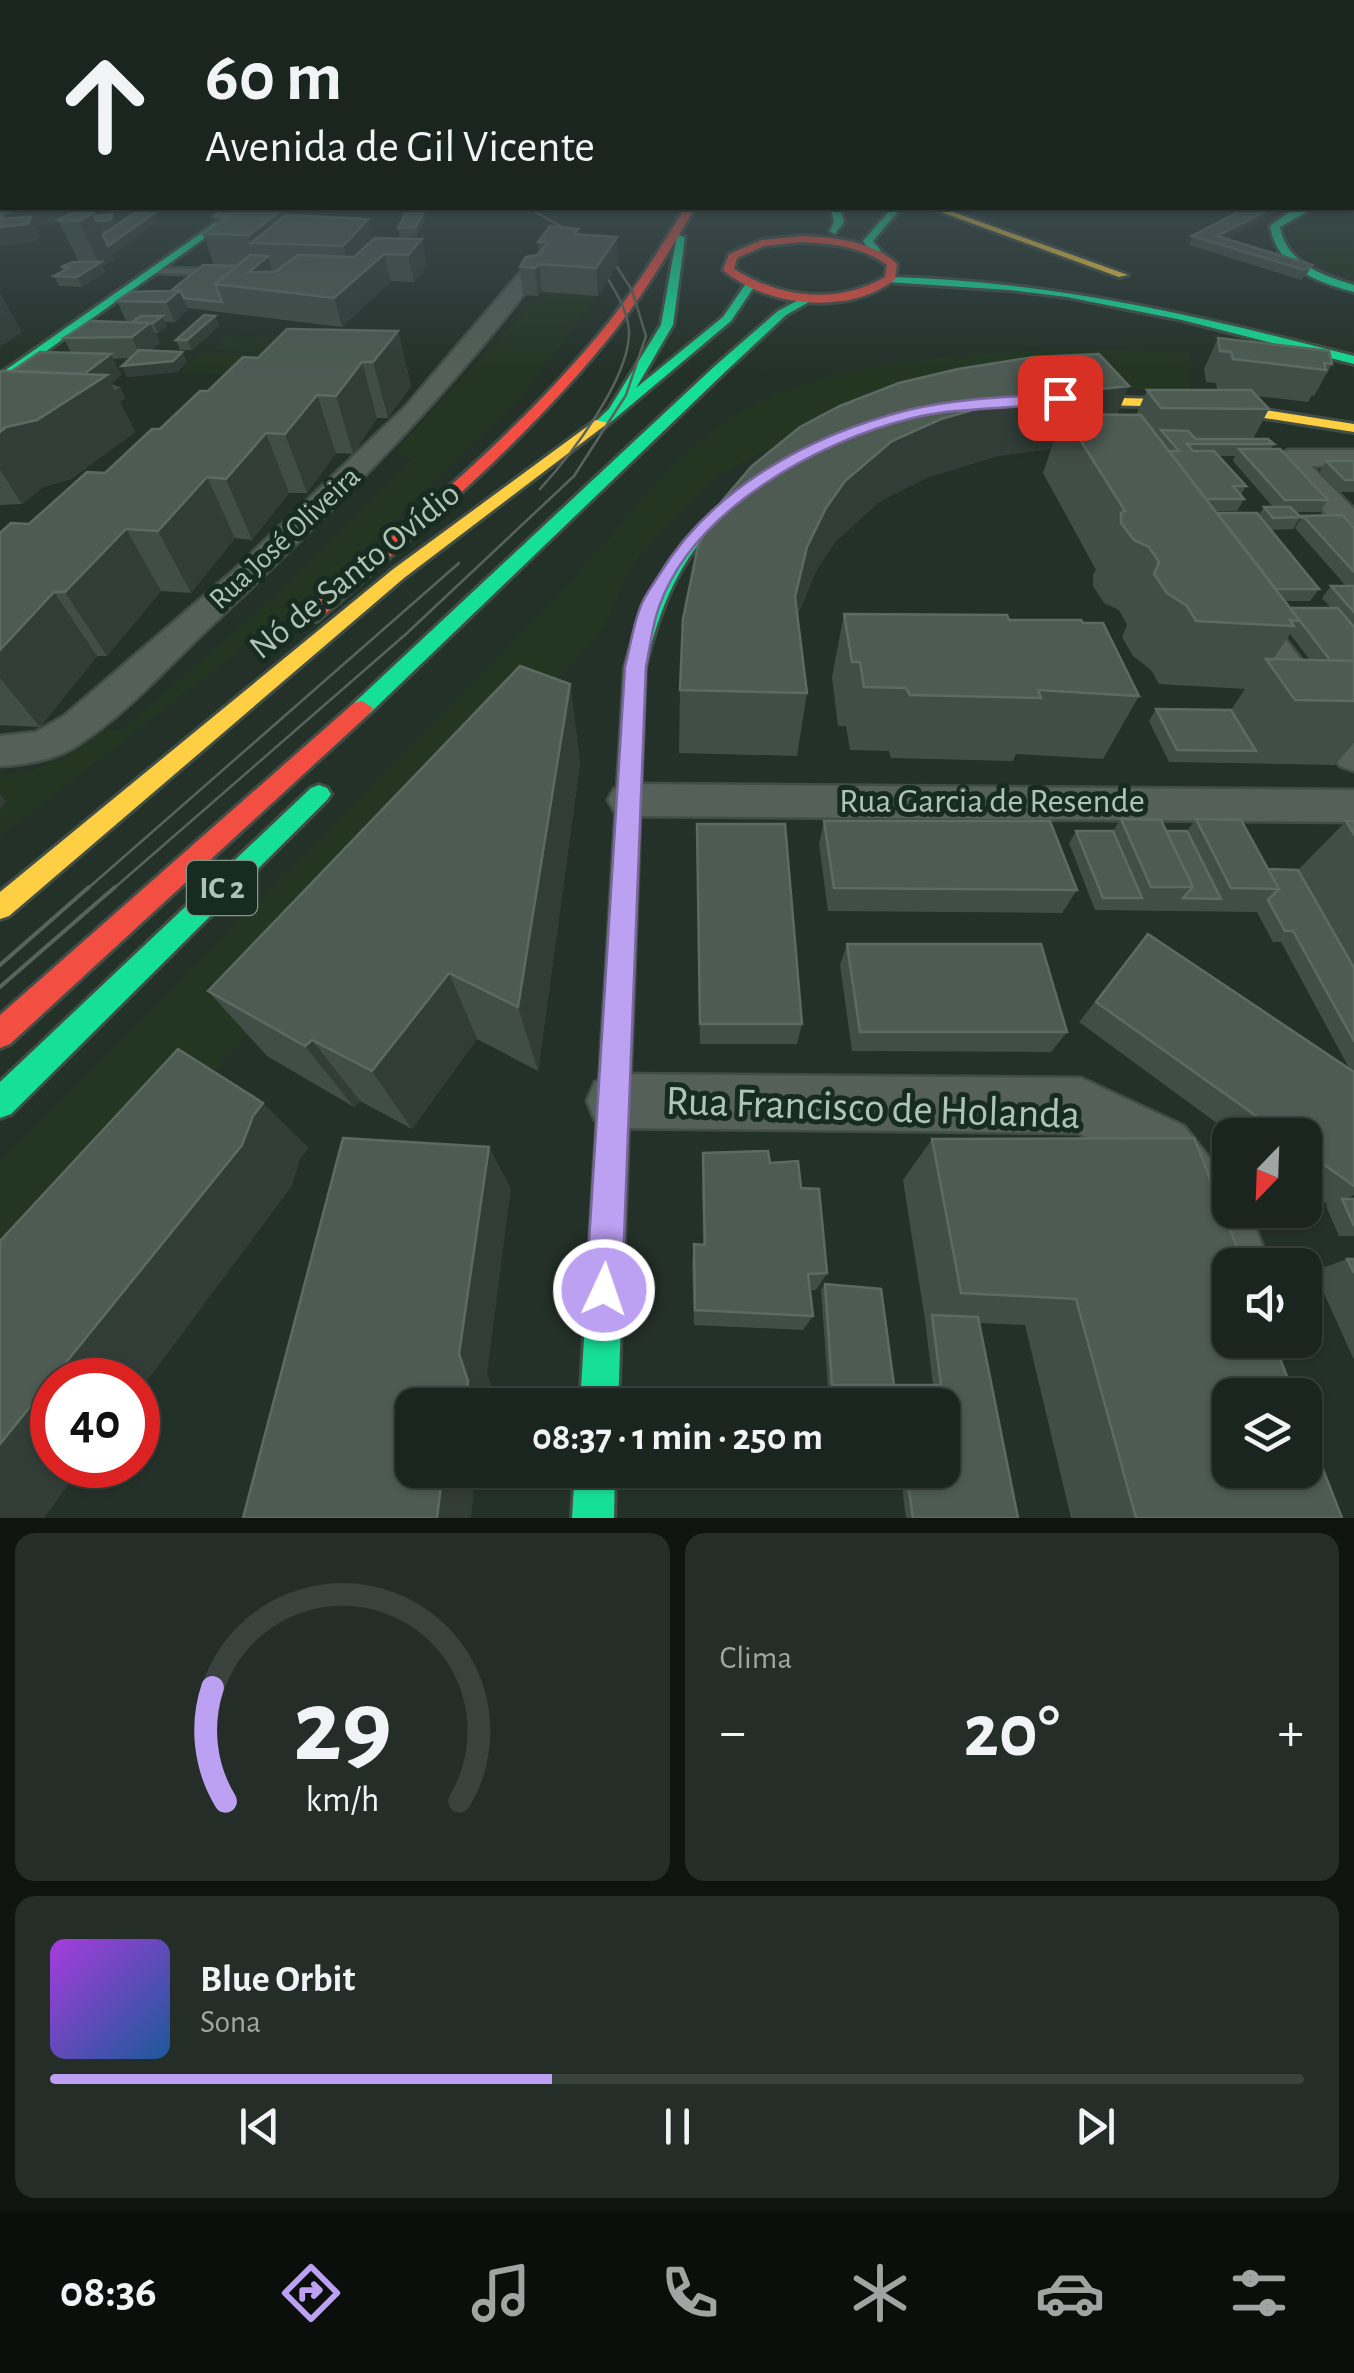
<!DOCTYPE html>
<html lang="pt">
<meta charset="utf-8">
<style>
:root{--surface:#1b251f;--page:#242d28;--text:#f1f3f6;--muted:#a0a5a4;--line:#39423d;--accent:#bca0f2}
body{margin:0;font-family:"Alegreya Sans",sans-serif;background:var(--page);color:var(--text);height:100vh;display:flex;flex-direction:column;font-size:38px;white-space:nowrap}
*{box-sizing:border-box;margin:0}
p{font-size:32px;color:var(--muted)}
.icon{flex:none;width:55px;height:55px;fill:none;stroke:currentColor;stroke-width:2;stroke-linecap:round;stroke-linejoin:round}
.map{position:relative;height:1518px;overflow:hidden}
.details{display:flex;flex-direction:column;gap:15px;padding:15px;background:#0f1411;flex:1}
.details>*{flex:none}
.banner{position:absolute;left:0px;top:0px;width:1355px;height:210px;box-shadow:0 2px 8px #0004,0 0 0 2px var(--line);background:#1b251f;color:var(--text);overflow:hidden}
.needle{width:65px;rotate:203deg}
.fabs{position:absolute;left:1212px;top:1118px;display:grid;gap:20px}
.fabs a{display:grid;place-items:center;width:110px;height:110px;border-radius:20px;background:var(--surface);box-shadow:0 2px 8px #0004,0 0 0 2px var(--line);font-size:50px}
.speed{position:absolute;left:30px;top:1358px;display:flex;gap:20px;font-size:50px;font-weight:700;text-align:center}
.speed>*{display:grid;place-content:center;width:130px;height:130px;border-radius:50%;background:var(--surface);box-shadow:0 2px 8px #0004,0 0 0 2px var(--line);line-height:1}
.speed .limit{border:15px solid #d22;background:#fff;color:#111}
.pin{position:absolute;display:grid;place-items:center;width:85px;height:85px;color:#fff;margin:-42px;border-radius:20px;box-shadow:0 5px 15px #0006}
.me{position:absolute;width:110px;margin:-55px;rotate:3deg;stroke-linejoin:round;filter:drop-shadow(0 0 8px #0008)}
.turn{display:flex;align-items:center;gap:35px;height:210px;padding:0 40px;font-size:45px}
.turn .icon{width:130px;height:130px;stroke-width:2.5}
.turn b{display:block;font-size:70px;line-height:85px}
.big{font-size:75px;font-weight:700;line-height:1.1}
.details .widget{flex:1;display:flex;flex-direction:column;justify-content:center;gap:15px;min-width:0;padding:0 35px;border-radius:20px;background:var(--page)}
.details .dial{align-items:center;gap:0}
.dial svg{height:260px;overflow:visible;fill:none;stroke:var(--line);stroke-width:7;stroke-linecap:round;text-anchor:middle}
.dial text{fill:var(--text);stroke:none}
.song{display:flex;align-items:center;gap:30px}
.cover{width:120px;height:120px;border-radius:15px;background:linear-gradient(135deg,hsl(280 70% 55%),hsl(210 70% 35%))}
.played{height:10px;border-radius:5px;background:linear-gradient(90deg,var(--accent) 40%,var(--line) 40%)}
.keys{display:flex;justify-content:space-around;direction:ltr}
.heat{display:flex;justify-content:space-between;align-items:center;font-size:55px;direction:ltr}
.details .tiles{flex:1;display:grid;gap:15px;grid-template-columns:1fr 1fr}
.widget:last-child{grid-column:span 2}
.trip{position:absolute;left:395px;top:1388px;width:565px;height:100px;border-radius:20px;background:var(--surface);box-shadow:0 2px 8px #0004,0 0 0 2px var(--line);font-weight:700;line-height:100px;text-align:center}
.menu{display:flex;height:160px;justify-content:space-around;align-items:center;background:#0b0f0c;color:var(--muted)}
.menu .icon{width:70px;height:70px}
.menu .on{color:var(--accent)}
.menu b{font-size:45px;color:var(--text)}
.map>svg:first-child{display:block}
.green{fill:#233622}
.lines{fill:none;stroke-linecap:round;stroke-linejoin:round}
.lane-casing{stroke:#414e47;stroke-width:5}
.street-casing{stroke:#414e47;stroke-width:5}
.fast-casing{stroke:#414e47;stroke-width:6}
.slow-casing{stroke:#414e47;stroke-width:6}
.jam-casing{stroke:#414e47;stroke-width:6}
.lane{fill:#546058;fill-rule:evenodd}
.street{fill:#546058;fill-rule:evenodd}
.fast{fill:#16e098;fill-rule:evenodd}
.slow{fill:#ffcf43;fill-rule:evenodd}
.jam{fill:#f24e42;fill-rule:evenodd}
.tram-far1{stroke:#58635d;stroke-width:2.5}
.tram{stroke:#58635d;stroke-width:4}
.wall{fill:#414e46;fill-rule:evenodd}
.shaded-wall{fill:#313d36}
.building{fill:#4d5b53;stroke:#5c6b62;stroke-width:2.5}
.route{fill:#bca0f2;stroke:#7a689d;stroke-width:2.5}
.labels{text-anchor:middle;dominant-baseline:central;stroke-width:10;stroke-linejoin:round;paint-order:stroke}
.far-street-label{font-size:30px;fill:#adc4b7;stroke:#182b20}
.shield{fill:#182b20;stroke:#80968a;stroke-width:2.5}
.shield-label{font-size:32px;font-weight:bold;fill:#adc4b7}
.street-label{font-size:35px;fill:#adc4b7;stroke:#182b20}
.near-street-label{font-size:42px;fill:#adc4b7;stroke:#182b20}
</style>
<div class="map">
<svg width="1354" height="1518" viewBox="0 0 1354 1518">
<rect width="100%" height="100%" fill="#243129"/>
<!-- green -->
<path class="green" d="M1354 204V283L1297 252 1301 250 1289 229 1307 214 1352 208Z
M542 292 598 296 521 396 344 569 0 836V774C37 779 66 751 93 729L122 731 282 590 413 459 394 453Z
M227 335 372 340 337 378 181 372 200 353H295L213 350Z
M1075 349 1190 353V393L1122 388 803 432 716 476 644 548 626 576 605 626 390 865 180 1112 0 1314V1161C184 979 365 793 547 608 606 549 666 457 737 415 835 358 965 353 1075 349Z"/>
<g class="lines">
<!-- lane casing -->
<g class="lane-casing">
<path id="lane" d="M151 268 222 269 227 272 222 275 154 273Z"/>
</g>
<!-- street casing -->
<g class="street-casing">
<path id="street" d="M530 267 539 273 537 277C440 406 327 516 210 627 166 668 125 716 73 748 52 760 24 765 0 766V736L36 732 64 716 232 572 406 406 523 269Z
M1288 450H1354V466H1311L1354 509V535L1343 532 1278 464 1275 458Z
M1246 601 1258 604 1354 727V771L1340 766 1229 611 1234 604Z
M629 784 1354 790V822L629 816 614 811 608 800 614 789Z
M614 1074 1081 1078 1184 1126 1230 1184V1210H1248L1270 1265H1230V1292L1217 1287 1200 1243 1144 1166 1078 1133 614 1128 595 1120 587 1101 595 1082Z"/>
</g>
<!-- fast casing -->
<g class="fast-casing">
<path id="fast" d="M237 208H247L0 384V374Z
M831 208H840L844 222 835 234 830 231 834 222Z
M892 208H901L873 241 881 251 872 253 863 241Z
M1295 208H1314L1280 227C1287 264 1322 275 1354 285V292C1317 282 1277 268 1270 226Z
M677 235 685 237 673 325 636 388 723 317 745 285 754 287 731 321 606 426H596L594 423 609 409 661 325Z
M891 277C1050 281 1201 316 1354 356V364L1182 320 1067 297 1009 290 887 282Z
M806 296 816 298 786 315 726 371 370 713H354L351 708 354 703 716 365 778 311Z
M768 469 781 472C765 489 743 501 725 516 679 557 660 608 645 667L618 1405H580L625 667C653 568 684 528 768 469Z
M319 785 327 788 331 794 327 800 11 1114 0 1118V1082L311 788Z
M575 1470H615L614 1518H572Z"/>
</g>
<!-- slow casing -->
<g class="slow-casing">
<path id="slow" d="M930 208H942L1128 275 1119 277Z
M1041 396 1201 400 1354 424V432L1201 408 1046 403 1039 399Z
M596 420 608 423 404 578 9 916 0 919V892L392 570Z"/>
</g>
<!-- jam casing -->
<g class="jam-casing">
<path id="jam" d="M1352 193H1354V199H1352Z
M685 208H695C670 250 646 291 616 329 529 439 421 529 317 621H303V613C409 522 521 432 609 322 637 286 661 247 685 208Z
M802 236C836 238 871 240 897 264L895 279C850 316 766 307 723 270L729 254 762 240ZM802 242C833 244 861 246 887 265L885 277C837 305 780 298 734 269L737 258 764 246Z
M362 701 373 708 370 713 10 1044 0 1048V1015L354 703Z"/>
</g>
<!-- lane -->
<use href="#lane" class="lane"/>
<!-- street -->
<use href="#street" class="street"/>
<!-- fast -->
<use href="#fast" class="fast"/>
<!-- slow -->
<use href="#slow" class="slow"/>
<!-- jam -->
<use href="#jam" class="jam"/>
<!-- tram-far1 -->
<path class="tram-far1" d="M540 489C571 455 627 382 629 335 630 313 614 289 603 271
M86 890 459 563
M112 890 406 634 574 476 626 395 646 336 632 290 607 252 528 208"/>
<!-- tram -->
<path class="tram" d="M0 965 89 887
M0 987 115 887"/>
</g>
<!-- wall -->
<path class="wall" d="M2 208H58L63 218 93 213 94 216 112 214 116 223 115 227 157 222 112 255 114 260 102 266 105 272 82 287 59 286 54 276 63 271 61 267 79 262 59 222 36 226 40 235 36 242Z
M1282 208 1226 239 1312 265 1307 274 1301 280 1189 245 1192 236Z
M286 215 373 240 422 239 427 266 414 282 391 281 342 327 188 308V309L175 322H165L167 326 158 333H155L160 343 150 351 182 352 187 362 177 372 127 377 122 366 130 358 113 359 121 375 111 384 120 387 125 398 120 402 135 432 71 479 43 487 22 504 0 505V371H12L71 353 64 338 134 321H126L117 301 172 290 214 265 203 234 216 225 214 216Z
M425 219 417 236 400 237 398 228Z
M578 229V234L618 264 598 296 542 292 538 296 523 295 520 267 539 252 538 242Z
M215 316 219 326 192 350H180L176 340Z
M398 331 411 386 388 418H377L353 454 336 453 307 493H289L252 540 235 538 191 593 161 591 107 656H97L40 727 0 725V533L29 524 105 473 208 391 258 358Z
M1218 338 1332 364 1314 396 1312 395 1308 402 1256 396 1269 409 1253 439 1274 444 1271 449 1328 500 1320 512H1296L1301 517 1293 529 1270 530 1319 589 1310 601H1285L1290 608H1331L1322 598 1331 586H1346L1295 528 1303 516 1354 528V743L1335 765 1169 762 1149 721 1156 709 1231 710 1245 689 1159 684 1151 670 1133 656 1122 637 1127 625 1119 610 1104 603 1093 586V575L1096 570 1043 473 1051 449 997 456 926 478 880 501 835 542 817 569 798 614 807 693 797 756 679 753 680 690 840 406 1136 415 1147 390H1217L1216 383 1206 382 1204 369ZM1219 456H1235L1233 461 1273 507H1264L1258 516 1217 513 1215 511H1237L1244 499 1241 495 1246 486ZM1290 634 1310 660 1273 659Z
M1326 461H1354V492H1338L1319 473Z
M844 614 1009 620 1139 696 1103 759 1016 754 1013 761 891 758 889 751 850 750 846 726H838L832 677Z
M570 684 580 763 538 1071 477 1039 412 1129 360 1101 354 1107 267 1056 208 991Z
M1121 819 1166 831H1187L1196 819 1268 869 1298 870 1346 821H1354V1195L1346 1199H1354V1236H1339L1326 1206 1328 1205 1305 1188V1135H1233L1079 1022 1148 934 1349 1068 1281 942H1273L1257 912 1095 910 1069 843 1076 831H1113Z
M824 821 1077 890 1062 913 828 911 819 844Z
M697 824 802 1024 797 1044H700Z
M847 944 1067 1032 1051 1052 852 1051 840 965Z
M932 1139 1342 1518H1071L1025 1325 979 1323 1018 1518H906L900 1470H942V1405H891L888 1388H828L821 1289 825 1284 894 1385H933L925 1320 903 1180Z
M703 1153 770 1163 801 1188 827 1273 816 1290H810L813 1316 803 1330 694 1325 692 1263 694 1244 703 1245 702 1176Z
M1347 1259H1354V1360L1314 1271Z"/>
<!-- shaded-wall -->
<path class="shaded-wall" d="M0 162H2V186H0Z
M36 208H58L64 220H58L59 222 36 226 40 235 36 242 0 246V227L4 213Z
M284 208 294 241 251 243 258 264 268 256 277 284 249 272 258 264 249 235Z
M1272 208H1283L1218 243 1217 236Z
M424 211 425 219 417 236 416 227Z
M93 213 97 221 112 214 116 223 114 229 101 230 108 246 154 213 157 222 112 255 114 260 102 266 105 272 82 287 77 277 99 264 79 221Z
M368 219 375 245 350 273 343 246Z
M617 237 618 264 598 296 596 268Z
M422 239 427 266 414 282 408 255Z
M384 254 391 281 342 327 334 298Z
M539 264 542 292 538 296 535 268Z
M180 290 188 309 175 322 166 302Z
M0 293 22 332 0 347Z
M162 316 167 326 158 333 153 323Z
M215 316 219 326 192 350 187 340Z
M150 323 160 343 141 358 132 337Z
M398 331 411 386 388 418 373 362Z
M182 352 187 362 177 372 127 377 122 366Z
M111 354 121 375 111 384 115 391 120 387 125 398 120 402 135 432 71 479 43 487 22 504 0 470V432L81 376Z
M362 362 377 418 353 454 336 396Z
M1129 386 1106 443 1064 414 1051 449 997 456 926 478 880 501 835 542 817 569 799 610 787 660 795 597 807 547 826 508 845 481 892 441 941 419 1015 398Z
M317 395 336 453 307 493 285 434Z
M266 433 289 493 252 540 226 479Z
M207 477 235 538 191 593 158 531Z
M126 529 161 591 107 656 65 592Z
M54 592 97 656 40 727 0 678V650Z
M570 684 580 763 538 1071 518 1007Z
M0 794 6 801 0 810Z
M449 973 477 1039 412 1129 372 1071Z
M312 1040 360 1101 354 1107 305 1046Z
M263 1103 309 1148 300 1159 292 1186 138 1393V1380H52V1465H83L44 1518H0V1444Z
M489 1147 511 1188 487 1374 496 1397 495 1405H466L459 1354Z
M443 1470H476L471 1518H437Z"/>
<!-- building -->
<path class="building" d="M2 203V208H36L4 213 2 219 31 217 27 224 0 227V205Z
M227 208H241L228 217 214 216Z
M241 208H284L249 235 203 234Z
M1246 208H1272L1217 236 1312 265 1305 270 1192 236Z
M407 211H424L416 227 398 228Z
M72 213H93L79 221 58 220Z
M134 213H154L108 246 103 235Z
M112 214 110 220 97 221 94 216Z
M286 215 368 219 343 246 251 243Z
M550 226 578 229 574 234 617 237 596 268 539 264 535 268 520 267 526 257 537 255 549 242H538Z
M375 238 422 239 408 255 384 254 334 298 215 284 250 255 268 256 249 272H275L298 255 354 257Z
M73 262H101L77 277 54 276 70 267H61Z
M203 265 237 266 215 284 222 302 184 298 180 290H172Z
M180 290 166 302 117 301 130 292Z
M204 315 215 316 187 340H176Z
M141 316H162L153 323 132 322Z
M90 321 150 323 132 337 64 338Z
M287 329 398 331 373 362H362L336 396 317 395 285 434 266 433 226 479 207 477 158 531 126 529 65 592H54L0 650V533L11 523 29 524 87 472 105 473 152 429H160L200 391H208L243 357 258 358Z
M1218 338 1329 351 1332 364 1324 363 1326 370 1233 359 1231 352 1220 351Z
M139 350 182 352 173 361 122 366Z
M40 352 111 354 84 374 12 371Z
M1099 354 1129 386 1015 398 941 419 892 441 845 481 826 508 807 547 795 597 807 693 680 690 683 619 698 546 722 501 752 466 800 427 840 406 899 383 958 369 1033 357Z
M0 371 107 375 37 420 6 427 0 432Z
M1147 390H1251L1269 409 1161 408Z
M1064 414 1141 415 1300 621 1290 620 1294 626 1196 621 1187 606 1167 593 1154 574 1159 562 1149 547 1134 540 1121 523V513L1125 511Z
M1161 430 1188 431 1196 439H1268L1274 444H1187L1193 451H1214L1246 486H1233L1244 499H1206L1169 451H1179Z
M1239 449H1280L1328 500H1285Z
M1326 461H1354V480H1345Z
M1264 507H1290L1301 517 1273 518Z
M1217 513H1257L1319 589H1276Z
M1342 515 1354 528V572L1303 516Z
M1331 586H1354V612Z
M1290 608H1338L1354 627V661L1330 660Z
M844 614 1007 615 1009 620H1081L1083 623H1103L1139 696 1038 690 1041 698 910 695 906 688 864 687 860 662H852Z
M1266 659 1354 661V701L1295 700Z
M520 666 570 684 518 1007 449 973 372 1071 312 1040 305 1046 208 991Z
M1156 709 1231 710 1256 751 1177 750Z
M1121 819 1161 820 1193 887H1151Z
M1196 819 1241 820 1279 889 1231 888Z
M824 821H1050L1077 890 834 888Z
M1346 821H1354V834Z
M697 824H785L802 1024H700Z
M1076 831H1113L1142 898H1103Z
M1166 831H1187L1221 899 1183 898 1193 887Z
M1268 869 1298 870 1354 968V1041L1293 931H1285L1268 900 1279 889Z
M1148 934 1354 1072V1186L1305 1151V1135H1283L1096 1002Z
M847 944H1041L1067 1032H860Z
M178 1049 263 1103 253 1116 242 1145 0 1444V1241Z
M343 1138 489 1147 459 1354 468 1381 466 1405H412V1470H443L437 1518H243Z
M1194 1138 1244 1265H1230V1340H1273L1294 1395H1230V1470H1305V1423L1342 1518H1136L1076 1299 961 1293 932 1139Z
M768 1151 770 1163 798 1161 801 1188 819 1189 827 1273 808 1274 813 1316 695 1310 694 1244 705 1245 703 1153Z
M1342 1199H1354V1226Z
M1347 1259H1354V1273Z
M825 1284 881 1289 894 1385H832Z
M932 1315 978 1317 1018 1518H913L906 1470H942V1405H897L894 1385H941Z"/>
<!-- sky -->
<linearGradient id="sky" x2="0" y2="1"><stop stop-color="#141b17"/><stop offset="0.43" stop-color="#3f4e54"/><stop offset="1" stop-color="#3f4e54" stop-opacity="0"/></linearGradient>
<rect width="1354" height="375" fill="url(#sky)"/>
<!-- route -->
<path class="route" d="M1060 394 1067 398 1065 401C1015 410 963 406 913 418 818 441 693 510 659 607 652 626 650 648 646 667L622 1290 617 1303 604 1308 592 1303 586 1290 625 667C630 648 633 626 640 608 644 596 653 585 659 575 713 487 810 435 908 410 957 398 1009 397 1060 394Z"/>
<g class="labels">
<!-- far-street labels -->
<g class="far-street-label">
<text transform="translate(285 538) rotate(-43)">Rua José Oliveira</text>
</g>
<!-- shield labels -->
<rect class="shield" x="187" y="861" width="70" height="54" rx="8"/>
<g class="shield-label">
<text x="222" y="888">IC 2</text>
</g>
<!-- street labels -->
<g class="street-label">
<text transform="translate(355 571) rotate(-39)">Nó de Santo Ovídio</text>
<text x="992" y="801">Rua Garcia de Resende</text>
</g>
<!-- near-street labels -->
<g class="near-street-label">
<text transform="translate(873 1108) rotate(2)">Rua Francisco de Holanda</text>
</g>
</g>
</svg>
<div class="fabs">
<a><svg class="needle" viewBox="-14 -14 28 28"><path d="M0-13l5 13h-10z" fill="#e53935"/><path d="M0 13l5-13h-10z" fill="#a0a5a4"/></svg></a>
<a><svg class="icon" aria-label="sound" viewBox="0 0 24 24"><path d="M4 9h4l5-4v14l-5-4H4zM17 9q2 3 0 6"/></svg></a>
<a><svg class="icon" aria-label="layers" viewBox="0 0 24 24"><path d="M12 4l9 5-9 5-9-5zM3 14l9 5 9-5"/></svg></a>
</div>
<div class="speed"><div class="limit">40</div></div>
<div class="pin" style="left:1060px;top:398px;background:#d93025"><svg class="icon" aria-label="arrive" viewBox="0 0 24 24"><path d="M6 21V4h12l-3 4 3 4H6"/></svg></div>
<svg class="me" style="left:604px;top:1290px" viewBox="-20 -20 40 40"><circle r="17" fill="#bca0f2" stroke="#fff" stroke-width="3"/><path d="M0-11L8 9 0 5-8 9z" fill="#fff"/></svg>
<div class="trip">08:37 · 1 min · 250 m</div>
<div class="banner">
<div class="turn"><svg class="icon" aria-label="ahead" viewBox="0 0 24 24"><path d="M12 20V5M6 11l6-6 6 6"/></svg><div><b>60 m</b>Avenida de Gil Vicente</div></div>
</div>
</div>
<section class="details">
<div class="tiles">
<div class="widget dial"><svg viewBox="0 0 100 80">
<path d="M14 69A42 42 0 1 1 86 69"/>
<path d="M14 69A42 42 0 0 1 10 34" stroke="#bca0f2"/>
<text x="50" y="56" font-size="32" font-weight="700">29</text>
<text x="50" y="72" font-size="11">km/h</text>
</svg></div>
<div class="widget"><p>Clima</p>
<div class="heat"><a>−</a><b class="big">20°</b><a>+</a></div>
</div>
<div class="widget">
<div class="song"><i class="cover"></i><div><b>Blue Orbit</b><p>Sona</p></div></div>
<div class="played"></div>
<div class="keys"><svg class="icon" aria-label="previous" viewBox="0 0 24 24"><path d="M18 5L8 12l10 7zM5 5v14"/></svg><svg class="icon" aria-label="pause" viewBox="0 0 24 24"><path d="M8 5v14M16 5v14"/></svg><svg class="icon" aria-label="next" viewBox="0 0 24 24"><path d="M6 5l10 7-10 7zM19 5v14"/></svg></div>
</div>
</div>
</section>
<nav class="menu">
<b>08:36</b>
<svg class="icon on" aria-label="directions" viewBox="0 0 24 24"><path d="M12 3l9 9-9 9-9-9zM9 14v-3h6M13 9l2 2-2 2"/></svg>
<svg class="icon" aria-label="music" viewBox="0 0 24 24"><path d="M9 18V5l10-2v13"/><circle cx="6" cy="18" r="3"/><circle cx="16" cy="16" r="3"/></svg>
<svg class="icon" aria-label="phone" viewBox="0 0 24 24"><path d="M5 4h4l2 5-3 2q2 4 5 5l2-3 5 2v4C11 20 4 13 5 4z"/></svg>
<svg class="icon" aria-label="climate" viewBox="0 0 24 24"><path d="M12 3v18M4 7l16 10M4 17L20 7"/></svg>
<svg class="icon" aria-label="car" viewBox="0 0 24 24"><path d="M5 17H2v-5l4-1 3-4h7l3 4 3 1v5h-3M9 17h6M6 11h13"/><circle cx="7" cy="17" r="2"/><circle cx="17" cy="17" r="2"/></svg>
<svg class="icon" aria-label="filters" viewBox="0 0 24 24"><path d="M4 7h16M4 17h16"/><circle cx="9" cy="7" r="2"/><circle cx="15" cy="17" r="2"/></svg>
</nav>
